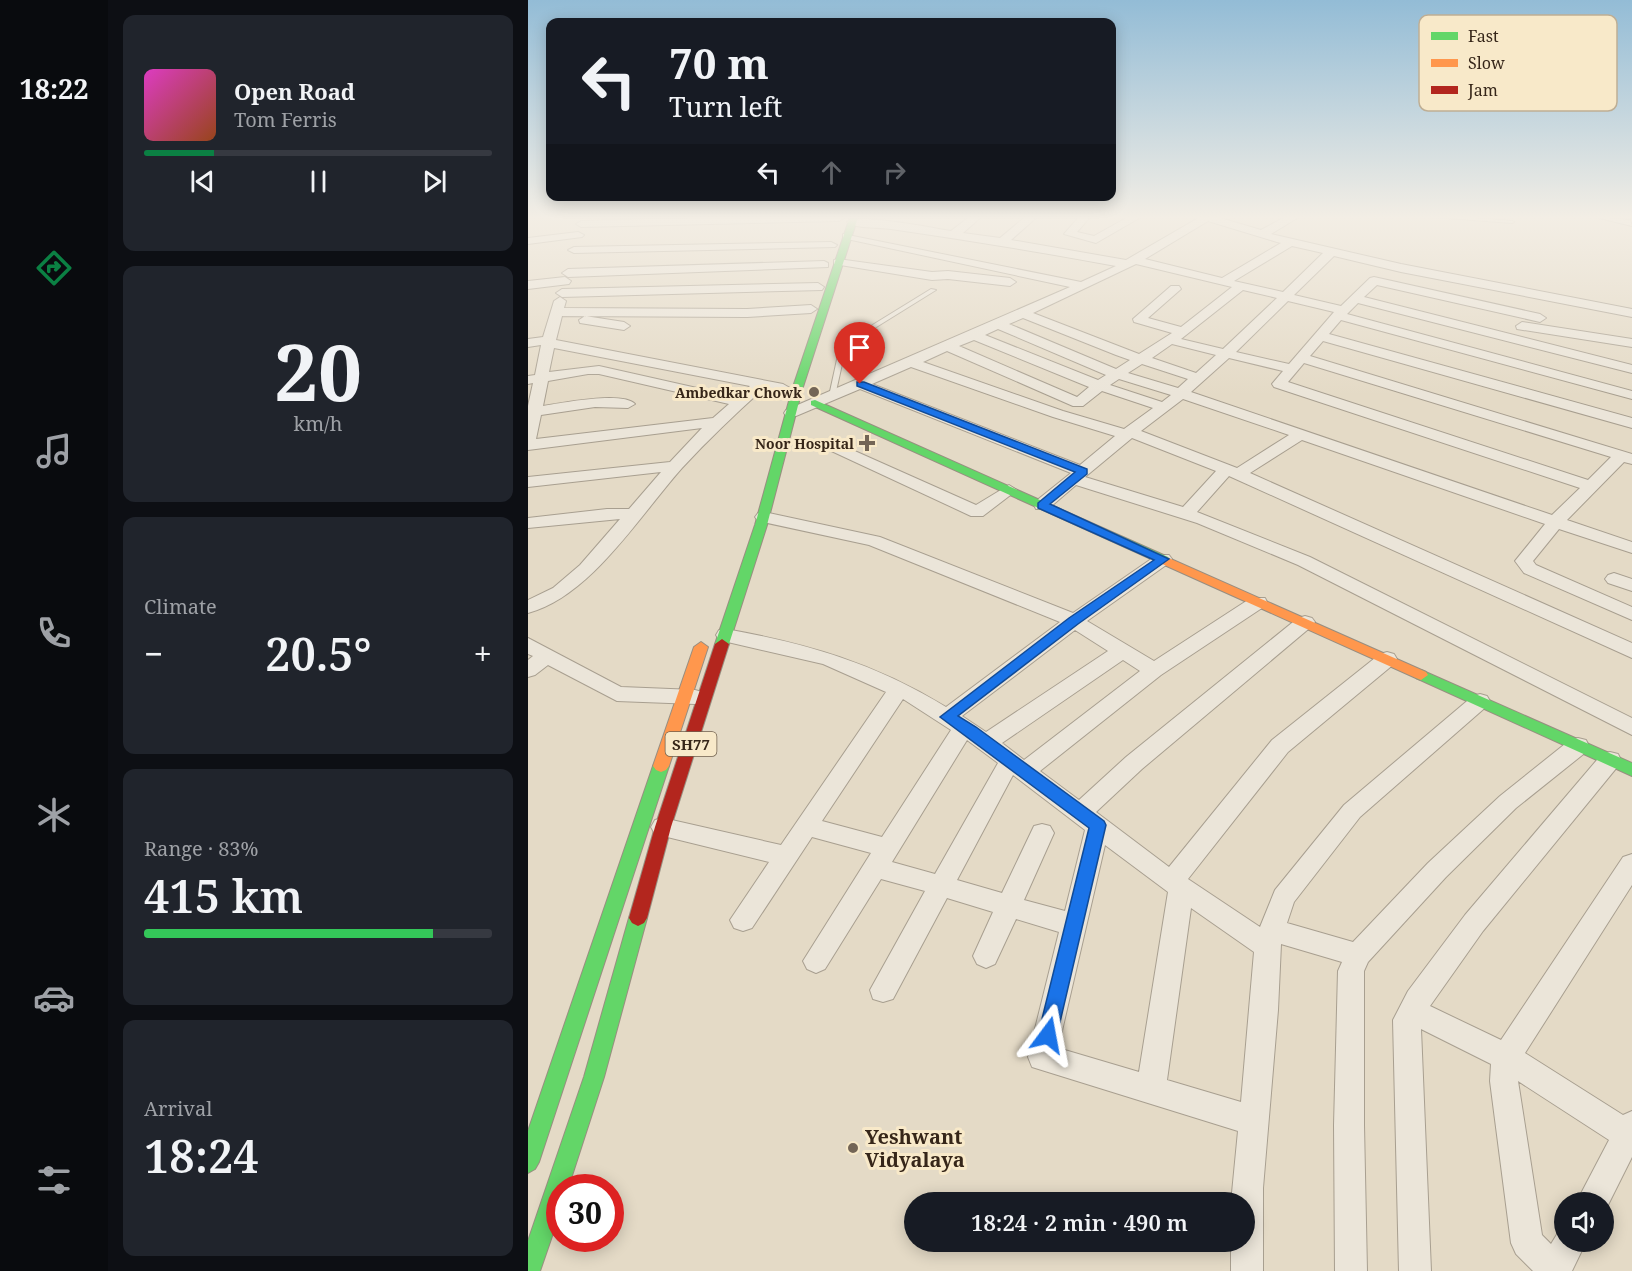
<!DOCTYPE html>
<meta charset="utf-8">
<style>
:root{--surface:#171b24;--page:#20242c;--text:#f1f3f6;--muted:#9ea1a6;--line:#363941;--accent:#0b8043}
body{margin:0;font-family:"Noto Serif",serif;background:var(--page);color:var(--text);height:100vh;display:flex;flex-direction:column;font-size:22px;white-space:nowrap}
*{box-sizing:border-box;margin:0}
p{font-size:20px;color:var(--muted)}
.icon{flex:none;width:33px;height:33px;fill:none;stroke:currentColor;stroke-width:2;stroke-linecap:round;stroke-linejoin:round}
.map{position:relative;flex:1;overflow:hidden}
.details{display:flex;flex-direction:column;gap:15px;padding:15px;background:#0d0f14;width:420px}
.details>*{flex:none}
.banner{position:absolute;left:18px;top:18px;width:570px;height:183px;border-radius:12px;box-shadow:0 3px 15px #0003;background:#171b24;color:var(--text);overflow:hidden}
.tools{position:absolute;left:1026px;top:1192px;display:grid;gap:12px}
.tools a{display:grid;place-items:center;width:60px;height:60px;border-radius:50%;background:var(--surface);box-shadow:0 3px 15px #0003;font-size:30px}
.speed{position:absolute;left:18px;top:1174px;display:flex;gap:12px;font-size:30px;font-weight:700;text-align:center}
.speed>*{display:grid;place-content:center;width:78px;height:78px;border-radius:50%;background:var(--surface);box-shadow:0 3px 15px #0003;line-height:1}
.speed .limit{border:9px solid #d22;background:#fff;color:#111}
.pin{position:absolute;display:grid;place-items:center;width:51px;height:51px;color:#fff;margin:-62px -26px;border-radius:50% 50% 50% 0;rotate:-45deg;box-shadow:0 0 6px #0007}
.pin .icon{rotate:45deg}
.me{position:absolute;width:66px;margin:-33px;rotate:13deg;stroke-linejoin:round;filter:drop-shadow(0 0 4px #0008)}
.turn{display:flex;align-items:center;gap:21px;height:126px;padding:0 24px;font-size:27px}
.turn .icon{width:78px;height:78px;stroke-width:2.5}
.turn b{display:block;font-size:42px;line-height:51px}
.lanes{display:flex;align-items:center;height:57px;padding:0 24px;background:#0003;justify-content:center;gap:30px;direction:ltr}
.lanes .off{opacity:.35}
.big{font-size:45px;font-weight:600;line-height:1.1}
.details .card{flex:1;display:flex;flex-direction:column;justify-content:center;gap:9px;min-width:0;padding:0 21px;border-radius:12px;background:var(--page)}
.details .dial{align-items:center;gap:0}
.dial b{font-size:78px;line-height:1}
.song{display:flex;align-items:center;gap:18px}
.cover{width:72px;height:72px;border-radius:9px;background:linear-gradient(135deg,hsl(310 70% 55%),hsl(20 70% 35%))}
.played{height:6px;border-radius:3px;background:linear-gradient(90deg,var(--accent) 20%,var(--line) 20%)}
.keys{display:flex;justify-content:space-around;direction:ltr}
.heat{display:flex;justify-content:space-between;align-items:center;font-size:33px;direction:ltr}
.charge{height:9px;border-radius:4px;background:linear-gradient(90deg,#34c759 83%,var(--line) 0)}
.trip{position:absolute;left:376px;top:1192px;width:351px;height:60px;border-radius:30px;background:var(--surface);box-shadow:0 3px 15px #0003;font-weight:600;line-height:60px;text-align:center}
main{display:flex;flex:1;min-height:0}
.dock{display:flex;flex-direction:column;width:108px;justify-content:space-around;align-items:center;background:#090b0e;color:var(--muted)}
.dock .icon{width:42px;height:42px}
.dock .on{color:var(--accent)}
.dock b{font-size:27px;color:var(--text)}
.map>svg:first-child{display:block}
.lines{fill:none;stroke-linecap:round;stroke-linejoin:round}
.lane-casing{stroke:#a89f90;stroke-width:2}
.street-casing{stroke:#a89f90;stroke-width:2}
.fast-casing{stroke:#988e80;stroke-width:2}
.slow-casing{stroke:#988e80;stroke-width:2}
.jam-casing{stroke:#988e80;stroke-width:2}
.lane{fill:#ebe5d9;fill-rule:evenodd}
.street{fill:#ebe5d9;fill-rule:evenodd}
.fast{fill:#63d668;fill-rule:evenodd}
.slow{fill:#ff974d;fill-rule:evenodd}
.jam{fill:#b3261e;fill-rule:evenodd}
.route{fill:#1a73e8;stroke:#114b97;stroke-width:1.5}
.poi-dot{fill:#736556;stroke:#f8e9c9;stroke-width:2}
.labels{text-anchor:middle;dominant-baseline:central;stroke-width:6;stroke-linejoin:round;paint-order:stroke}
.far-poi-label{font-size:14px;font-weight:bold;fill:#362619;stroke:#f8e9c9;text-anchor:end}
.shield{fill:#f8e9c9;stroke:#70604e;stroke-width:1.5}
.shield-label{font-size:15px;font-weight:bold;fill:#362619}
.near-poi-label{font-size:20px;font-weight:bold;fill:#362619;stroke:#f8e9c9;text-anchor:start}
.key{fill:#f8e9c9;stroke:#beae94;stroke-width:1.5}
.key-label{font-size:16px;fill:#362619}
</style>
<main>
<nav class="dock">
<b>18:22</b>
<svg class="icon on" aria-label="directions" viewBox="0 0 24 24"><path d="M12 3l9 9-9 9-9-9zM9 14v-3h6M13 9l2 2-2 2"/></svg>
<svg class="icon" aria-label="music" viewBox="0 0 24 24"><path d="M9 18V5l10-2v13"/><circle cx="6" cy="18" r="3"/><circle cx="16" cy="16" r="3"/></svg>
<svg class="icon" aria-label="phone" viewBox="0 0 24 24"><path d="M5 4h4l2 5-3 2q2 4 5 5l2-3 5 2v4C11 20 4 13 5 4z"/></svg>
<svg class="icon" aria-label="climate" viewBox="0 0 24 24"><path d="M12 3v18M4 7l16 10M4 17L20 7"/></svg>
<svg class="icon" aria-label="car" viewBox="0 0 24 24"><path d="M5 17H2v-5l4-1 3-4h7l3 4 3 1v5h-3M9 17h6M6 11h13"/><circle cx="7" cy="17" r="2"/><circle cx="17" cy="17" r="2"/></svg>
<svg class="icon" aria-label="filters" viewBox="0 0 24 24"><path d="M4 7h16M4 17h16"/><circle cx="9" cy="7" r="2"/><circle cx="15" cy="17" r="2"/></svg>
</nav>
<section class="details">
<div class="card">
<div class="song"><i class="cover"></i><div><b>Open Road</b><p>Tom Ferris</p></div></div>
<div class="played"></div>
<div class="keys"><svg class="icon" aria-label="previous" viewBox="0 0 24 24"><path d="M18 5L8 12l10 7zM5 5v14"/></svg><svg class="icon" aria-label="pause" viewBox="0 0 24 24"><path d="M8 5v14M16 5v14"/></svg><svg class="icon" aria-label="next" viewBox="0 0 24 24"><path d="M6 5l10 7-10 7zM19 5v14"/></svg></div>
</div>
<div class="card dial"><b>20</b><p>km/h</p></div>
<div class="card"><p>Climate</p>
<div class="heat"><a>−</a><b class="big">20.5°</b><a>+</a></div>
</div>
<div class="card"><p>Range · 83%</p><b class="big">415 km</b><div class="charge"></div></div>
<div class="card"><p>Arrival</p><b class="big">18:24</b></div>
</section>
<div class="map">
<svg width="1104" height="1271" viewBox="0 0 1104 1271">
<rect width="100%" height="100%" fill="#e4dac6"/>
<g class="lines">
<!-- lane casing -->
<g class="lane-casing">
<path id="lane" d="M905 217H935L984 221 986 222 984 223Z
M403 289 408 290 329 339 316 355 307 396 306 397H302L301 396 310 355 325 337Z"/>
</g>
<!-- street casing -->
<g class="street-casing">
<path id="street" d="M200 217 316 218 311 221 53 227 48 224 53 221Z
M441 217H453L435 233 472 238 497 217H509L483 240 598 260 672 217H689L733 230 757 217H771L743 234 873 264 1104 309V317L873 272 806 256 766 295 813 306 842 278 846 277 1012 314 1018 318 1012 322 849 285 836 297 1104 365V373L830 303 819 314 1104 391V399L813 320 801 334 1104 418V428L795 341 782 356 1104 454V464L1096 462 1039 520 1104 542V553L1031 529 1005 561 1008 565 1104 607V620L996 573 987 561 1017 524 774 440 722 473 1104 643V658L701 476 669 512 782 557 1104 718V735L770 565 669 523 548 485 520 509H508L506 505 508 501 543 473 332 389 268 416H258L256 413 258 410 542 287 319 239 315 238V234L553 282 588 266C513 252 438 240 363 229 351 227 327 229 319 222 330 213 405 228 423 231ZM680 221 749 242 753 243 694 278 617 259ZM764 246 795 253 755 292 706 281ZM608 264 704 287 653 327 620 318 653 289 651 286H643L605 319 606 322 644 333 611 354 505 313ZM715 290 749 298 695 349 653 339ZM760 301 806 312 761 364 708 352ZM495 318 588 355 602 360 588 369 481 324ZM470 329 578 375 570 380 457 335ZM446 340 561 387 549 397 431 346ZM644 344 688 355 668 373 624 358ZM419 351 545 406H555L574 391 625 408 596 429 535 411 395 362ZM701 358 755 371 744 384 746 387 1052 488 1024 515 663 392ZM776 363 1083 457 1060 480 760 382ZM614 364 660 379 650 388 600 373ZM383 367 525 417 587 436 552 465 344 384ZM591 379 643 395 634 402 582 385ZM655 399 761 435 709 468 613 431ZM604 438 688 471 655 507 557 477Z
M551 217H562L549 232 566 236 600 217H613L568 243 536 234Z
M1067 217 1102 220 1104 226Z
M50 232 56 235 54 237 0 244V238Z
M303 242 309 245 307 247 46 253 40 250 46 247Z
M310 259 404 272 420 271 482 278 488 282 482 286 420 279 404 280 306 264V260Z
M296 261 300 263V267L40 277 34 273 40 269Z
M37 277 43 281 41 284 0 289V281Z
M290 283 296 287 294 290 34 297 28 293 34 289Z
M32 297 38 301 36 308 219 309 283 305 289 309 283 313 219 317 34 316 28 340 255 384 262 388 255 392 235 389C207 414 180 440 154 468 112 515 62 597 0 613V600L25 588 52 565 92 519 0 528V518L79 509H101L133 472 0 487V477L142 462 174 428 0 450V406L5 383 0 384V376L7 375 13 345 0 347V339L15 337 26 301ZM26 348 222 386 209 397 71 366 21 372ZM60 374H71L201 404 185 418 8 439 13 415 67 407 100 408 107 404C95 391 33 403 15 406L20 381Z
M57 316 96 322 102 326 96 330 52 323 51 320Z
M994 322 1104 339V347L989 329 988 326Z
M302 440 448 505 481 485 489 490 455 516H443L297 448 294 445Z
M236 512 352 537 545 613 629 555H641L644 559 641 563 559 621 626 661 723 598H737L739 602 737 606 633 675 512 771 551 800 598 757 770 618 777 616 784 618 787 622 784 626 614 769 568 812 641 867 744 740 852 654 859 652 866 654 869 659 866 664 760 752 660 879 732 927 747 890 816 805 945 696 952 694 959 696 962 701 959 706 832 817 766 902 759 923 825 942 900 863 972 796 1042 740 1050 738 1058 740 1061 746 1058 752 988 808 918 877 840 962 836 971V1125L839 1271H807L806 1125 810 971 814 962 753 944 750 1010 735 1188V1271H703V1242H717V1203H703L710 1131 504 1067 500 1057 531 932 488 919 467 964 458 968 449 964 445 956 465 912 419 898 365 999 355 1002 345 999 342 990 397 891 353 879 297 969 288 973 279 969 275 961 343 853 284 837 224 928 215 931 206 928 202 920 241 862 127 834 123 827 127 820 135 818 253 845 358 692 295 664 191 640 188 635 191 630 198 629C280 644 346 663 418 707L532 622 341 545 230 521 227 517 230 513ZM547 630 580 651 458 732 434 716ZM595 660 612 671 496 760 474 743ZM375 699 423 730 354 837 294 821ZM439 740 470 763 407 874 364 862ZM485 775 557 830 537 911 496 900 526 833 522 826 514 824 506 826 474 893 429 880ZM577 845 640 892 611 1072 530 1048ZM663 908 726 952 713 1102 639 1080Z
M1086 573 1104 579V591L1080 583 1077 579 1080 575Z
M0 638 93 687 167 690 174 692 177 697 174 702 167 704 89 701 20 665 7 675 0 677V660L5 656 0 654Z
M1082 752 1090 754 1093 760 1090 766 955 931 902 1006 973 1040 1095 857 1104 854V885L997 1053 1095 1115 1104 1111V1157L1076 1213V1203H1048L1081 1140 990 1081 1014 1235 1023 1244 1031 1231 1036 1228V1242H1058L1044 1271H1005L988 1254 983 1243 962 1081 963 1064 893 1029 903 1271H871L865 1020 880 991 937 915 1074 754Z"/>
</g>
<!-- fast casing -->
<g class="fast-casing">
<path id="fast" d="M322 217H330L274 390 239 525 201 644 199 647H189L187 644 227 525 264 390Z
M287 400 640 557 642 560 640 563H632L283 405V401Z
M893 670 1104 763V776L888 678 886 675Z
M133 760 138 762 141 766 11 1162 7 1169 0 1173V1131L125 766 128 762Z
M110 910 116 913 119 918 76 1077 40 1188H32V1213L12 1271H0V1241L56 1077 101 918 104 913Z"/>
</g>
<!-- slow casing -->
<g class="slow-casing">
<path id="slow" d="M636 556 898 672 900 675 893 680 888 678 632 563 630 560Z
M173 642 180 647 141 766 138 770 133 772 128 770 125 766 166 647Z"/>
</g>
<!-- jam casing -->
<g class="jam-casing">
<path id="jam" d="M194 639 201 644 143 827 119 918 116 923 110 926 104 923 101 918 127 827 187 644Z"/>
</g>
<!-- lane -->
<use href="#lane" class="lane"/>
<!-- street -->
<use href="#street" class="street"/>
<!-- fast -->
<use href="#fast" class="fast"/>
<!-- slow -->
<use href="#slow" class="slow"/>
<!-- jam -->
<use href="#jam" class="jam"/>
</g>
<!-- sky -->
<linearGradient id="sky" x2="0" y2="1"><stop stop-color="#93bcd6"/><stop offset="0.55" stop-color="#f3eee5"/><stop offset="1" stop-color="#f3eee5" stop-opacity="0"/></linearGradient>
<rect width="1104" height="395" fill="url(#sky)"/>
<!-- route -->
<path class="route" d="M329 382H336L559 469V474L522 504 641 559 550 624 430 716 448 727 576 821 578 825 529 1035 527 1041 520 1044 513 1041 510 1035 561 828 412 717 541 618 626 560 510 508V503L547 472 329 386Z"/>
<!-- markers -->
<g class="poi-dot">
<circle cx="286" cy="392" r="6"/>
<path d="M336 434h6v6h6v6h-6v6h-6v-6h-6v-6h6z"/>
<circle cx="325" cy="1148" r="6"/>
</g>
<g class="labels">
<!-- far-poi labels -->
<g class="far-poi-label">
<text x="274" y="392">Ambedkar Chowk</text>
<text x="326" y="443">Noor Hospital</text>
</g>
<!-- shield labels -->
<rect class="shield" x="137.5" y="732" width="51" height="24" rx="4.5"/>
<g class="shield-label">
<text x="163" y="744">SH77</text>
</g>
<!-- near-poi labels -->
<g class="near-poi-label">
<text x="337" y="1136">Yeshwant<tspan x="337" dy="23">Vidyalaya</tspan></text>
</g>
</g>
<!-- legend -->
<rect x="891" y="15" width="198" height="96" rx="9" class="key"/>
<rect x="903" y="32" width="27" height="8" fill="#63d668"/>
<rect x="903" y="59" width="27" height="8" fill="#ff974d"/>
<rect x="903" y="86" width="27" height="8" fill="#b3261e"/>
<g class="key-label">
<text x="940" y="42">Fast</text>
<text x="940" y="69">Slow</text>
<text x="940" y="96">Jam</text>
</g>
</svg>
<div class="tools">
<a><svg class="icon" aria-label="sound" viewBox="0 0 24 24"><path d="M4 9h4l5-4v14l-5-4H4zM17 9q2 3 0 6"/></svg></a>
</div>
<div class="speed"><div class="limit">30</div></div>
<div class="pin" style="left:332px;top:384px;background:#d93025"><svg class="icon" aria-label="arrive" viewBox="0 0 24 24"><path d="M6 21V4h12l-3 4 3 4H6"/></svg></div>
<svg class="me" style="left:520px;top:1035px" viewBox="-20 -20 40 40"><path d="M0-17L14 15 0 8-14 15z" fill="#1a73e8" stroke="#fff" stroke-width="4"/></svg>
<div class="trip">18:24 · 2 min · 490 m</div>
<div class="banner">
<div class="turn"><svg class="icon" aria-label="left" viewBox="0 0 24 24"><path d="M17 20v-9H6M10 6l-5 5 5 5"/></svg><div><b>70 m</b>Turn left</div></div>
<div class="lanes"><svg class="icon" aria-label="left" viewBox="0 0 24 24"><path d="M17 20v-9H6M10 6l-5 5 5 5"/></svg><svg class="icon off" aria-label="ahead" viewBox="0 0 24 24"><path d="M12 20V5M6 11l6-6 6 6"/></svg><svg class="icon off" aria-label="right" viewBox="0 0 24 24"><path d="M7 20v-9h11M14 6l5 5-5 5"/></svg></div>
</div>
</div>
</main>
